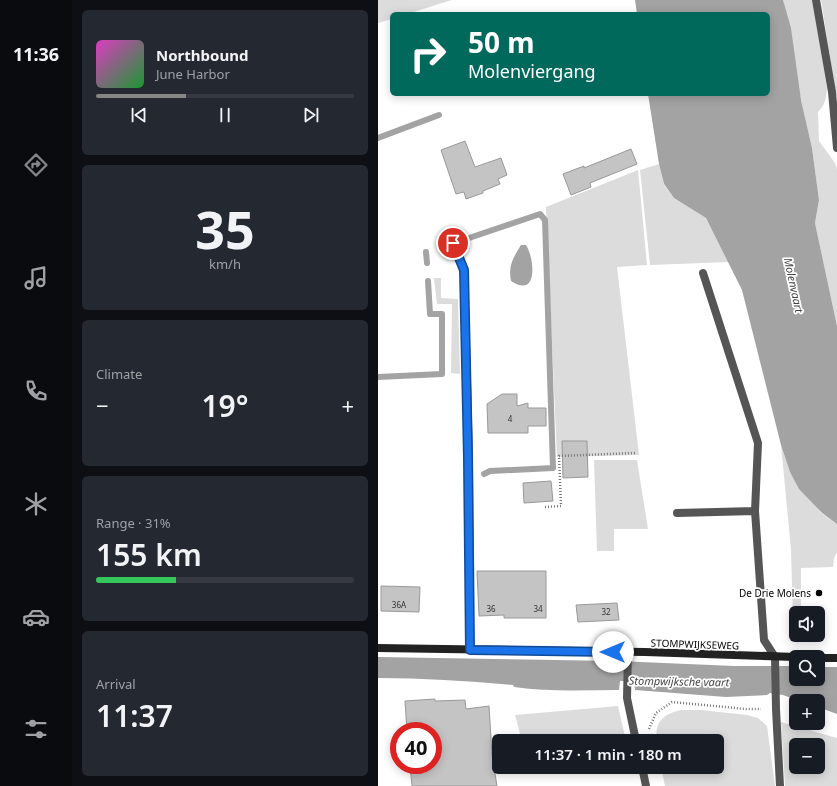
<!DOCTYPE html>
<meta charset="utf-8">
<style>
:root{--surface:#171b24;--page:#242831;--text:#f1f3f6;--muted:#9ea1a6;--line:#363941;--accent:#858687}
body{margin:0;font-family:"Noto Sans",sans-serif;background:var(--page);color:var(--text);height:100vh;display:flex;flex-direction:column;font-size:15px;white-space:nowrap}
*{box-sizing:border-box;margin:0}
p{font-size:13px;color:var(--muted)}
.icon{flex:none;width:22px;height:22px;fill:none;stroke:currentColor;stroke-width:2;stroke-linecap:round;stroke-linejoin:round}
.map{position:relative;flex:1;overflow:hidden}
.details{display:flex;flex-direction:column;gap:10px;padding:10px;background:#0d0f14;width:306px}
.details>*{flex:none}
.banner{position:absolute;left:12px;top:12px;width:380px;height:84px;border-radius:6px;box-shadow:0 2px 10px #0003;background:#00695c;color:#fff;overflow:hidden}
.controls{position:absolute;left:411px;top:606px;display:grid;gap:8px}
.controls a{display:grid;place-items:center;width:36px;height:36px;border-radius:6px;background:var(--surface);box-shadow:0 2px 10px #0003;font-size:20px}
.speed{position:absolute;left:12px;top:722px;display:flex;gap:8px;font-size:20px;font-weight:700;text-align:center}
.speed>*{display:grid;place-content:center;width:52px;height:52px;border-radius:50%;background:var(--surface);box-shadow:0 2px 10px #0003;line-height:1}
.speed .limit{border:6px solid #d22;background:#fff;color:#111}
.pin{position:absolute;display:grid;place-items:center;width:34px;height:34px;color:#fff;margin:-17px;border:2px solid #fff;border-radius:50%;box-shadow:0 1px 4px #0007}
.me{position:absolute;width:44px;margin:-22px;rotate:270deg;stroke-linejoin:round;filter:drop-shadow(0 0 3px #0008)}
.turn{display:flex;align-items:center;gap:14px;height:84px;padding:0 12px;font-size:18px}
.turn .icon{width:52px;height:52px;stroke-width:2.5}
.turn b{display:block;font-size:28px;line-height:34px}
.big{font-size:30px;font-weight:600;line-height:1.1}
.details .tile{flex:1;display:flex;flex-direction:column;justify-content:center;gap:6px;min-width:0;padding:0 14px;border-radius:6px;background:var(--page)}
.details .dial{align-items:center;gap:0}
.dial b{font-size:52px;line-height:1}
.song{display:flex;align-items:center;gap:12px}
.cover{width:48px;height:48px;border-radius:6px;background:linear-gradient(135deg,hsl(310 70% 55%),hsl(130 70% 35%))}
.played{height:4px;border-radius:2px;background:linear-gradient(90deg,var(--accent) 35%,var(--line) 35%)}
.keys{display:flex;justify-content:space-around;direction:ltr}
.heat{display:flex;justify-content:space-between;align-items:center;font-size:22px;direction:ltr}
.charge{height:6px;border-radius:3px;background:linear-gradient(90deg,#34c759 31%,var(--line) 0)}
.trip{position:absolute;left:114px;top:734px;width:232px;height:40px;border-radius:6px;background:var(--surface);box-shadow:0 2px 10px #0003;font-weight:600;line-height:40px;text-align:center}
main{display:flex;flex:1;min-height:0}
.dock{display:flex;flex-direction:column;width:72px;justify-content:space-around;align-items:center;background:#090b0e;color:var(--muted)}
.dock .icon{width:28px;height:28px}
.dock .selected{color:var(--accent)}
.dock b{font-size:18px;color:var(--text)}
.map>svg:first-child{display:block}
.green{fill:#dcdcdc;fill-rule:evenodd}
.water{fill:#a3a3a3}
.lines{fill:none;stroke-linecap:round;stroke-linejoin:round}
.stream{stroke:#a3a3a3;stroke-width:6}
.building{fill:#c4c4c4;stroke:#999}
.path{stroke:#777;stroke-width:2.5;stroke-dasharray:1 2;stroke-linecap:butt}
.lane{stroke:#555;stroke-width:8}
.street{stroke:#555;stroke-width:8}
.secondary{stroke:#222;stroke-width:8}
.route-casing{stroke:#114b97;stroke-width:10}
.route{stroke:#1a73e8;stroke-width:7}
.poi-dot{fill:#000;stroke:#fff;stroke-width:1.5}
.labels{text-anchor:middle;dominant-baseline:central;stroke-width:3.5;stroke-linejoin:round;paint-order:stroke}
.number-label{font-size:8px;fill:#313131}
.poi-label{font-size:10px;fill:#000;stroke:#fff;text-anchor:end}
.street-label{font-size:10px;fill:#000;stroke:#fff}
.water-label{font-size:11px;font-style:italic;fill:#444;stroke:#fff}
</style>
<main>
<nav class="dock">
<b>11:36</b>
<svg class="icon selected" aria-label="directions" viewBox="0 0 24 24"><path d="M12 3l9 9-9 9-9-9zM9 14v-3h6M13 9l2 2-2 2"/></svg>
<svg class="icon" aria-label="music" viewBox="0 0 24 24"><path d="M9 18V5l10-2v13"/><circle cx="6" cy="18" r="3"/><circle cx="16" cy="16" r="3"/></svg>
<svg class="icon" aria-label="phone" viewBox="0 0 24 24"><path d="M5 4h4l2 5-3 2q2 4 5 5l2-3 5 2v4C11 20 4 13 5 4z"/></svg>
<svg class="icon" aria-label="climate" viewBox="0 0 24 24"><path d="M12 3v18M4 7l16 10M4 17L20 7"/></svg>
<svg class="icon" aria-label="car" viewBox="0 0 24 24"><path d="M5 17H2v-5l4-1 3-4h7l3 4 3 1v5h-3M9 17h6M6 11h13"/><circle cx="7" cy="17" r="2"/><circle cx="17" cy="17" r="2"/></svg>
<svg class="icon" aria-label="filters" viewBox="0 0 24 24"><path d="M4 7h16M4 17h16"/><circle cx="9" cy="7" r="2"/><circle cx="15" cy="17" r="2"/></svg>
</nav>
<section class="details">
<div class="tile">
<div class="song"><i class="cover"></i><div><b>Northbound</b><p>June Harbor</p></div></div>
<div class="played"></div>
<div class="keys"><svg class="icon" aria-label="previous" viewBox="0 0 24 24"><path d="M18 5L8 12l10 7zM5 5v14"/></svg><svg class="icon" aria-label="pause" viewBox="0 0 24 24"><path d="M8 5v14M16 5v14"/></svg><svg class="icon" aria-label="next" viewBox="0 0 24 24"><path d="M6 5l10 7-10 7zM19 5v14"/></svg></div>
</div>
<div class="tile dial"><b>35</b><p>km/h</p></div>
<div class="tile"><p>Climate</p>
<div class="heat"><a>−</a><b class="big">19°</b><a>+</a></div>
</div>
<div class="tile"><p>Range · 31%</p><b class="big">155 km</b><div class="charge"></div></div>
<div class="tile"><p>Arrival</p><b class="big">11:37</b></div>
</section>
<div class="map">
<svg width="459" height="786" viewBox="0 0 459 786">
<rect width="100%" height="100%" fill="#fff"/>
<!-- green -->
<path class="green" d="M0 0H74L29 14H14V19L0 23Z
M405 0H435L449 89C448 99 447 105 440 112L441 141 457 163 459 169V326L437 223 441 200 434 148 423 100Z
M443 0H459V95H458Z
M281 164 286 185 296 198 328 218 351 262 272 265 262 170Z
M260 170 269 265 239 267 261 455 179 457 168 207Z
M56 278H63V298L80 299 82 374 73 373 74 304H59Z
M403 445 412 472 443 513 459 524V552L456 558 455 567 423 568V613H418V620H415L413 549Z
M216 460H259L270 529H236V551H219Z
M240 706 248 741H144L137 715Z
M303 710H323L369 715 380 718 389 726 397 786H287L283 767H339V741H279C276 721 286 714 303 710Z
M403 722 459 738V786H407ZM418 745H440V767H418Z"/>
<!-- water -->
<path class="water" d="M257 0H405L413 28 423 100 434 148 441 200 437 223 459 326V524L444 513 421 489 412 472 403 445 364 290 328 218 296 198 286 184 281 164 270 94H390V14H259Z
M143 245H148C157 259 160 299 133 281 130 266 135 258 143 245Z
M0 657 239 661 356 666H418V679H440V667H459V714L440 707V701H422L405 695 392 693 389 695 348 697 257 690 256 681H242L241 690C206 690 170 692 136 687L135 685C90 681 45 678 0 678Z"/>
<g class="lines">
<!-- stream -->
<path class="stream" d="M0 138 61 115
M91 238 162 214 167 220 175 468 112 471 106 474
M48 252 49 263
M0 377 64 374V314H52L50 281"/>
</g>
<!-- building -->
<path class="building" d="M87 141 97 167 123 158 129 175 120 179 122 184 105 191V193L88 199 86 192 78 194 63 150Z
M253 149 259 164 212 183 213 187 193 195 185 174 206 166V168Z
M124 394H139V406L150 403V408H168V426H150V433H110L109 404Z
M184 441H209L210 477 185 478Z
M173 481 175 501 146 503 145 483Z
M99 571H168V618H126V615L101 616Z
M3 586 42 587 41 612 3 611Z
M239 603 241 620 200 622 198 605Z
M57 699V701L87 700 88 709 111 706 114 755 119 786H34L32 765H55V731H29L27 701Z"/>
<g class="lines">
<!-- path -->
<path class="path" d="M167 507 183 506 181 456 257 453
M271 729 278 713 294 702 368 709H383"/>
<!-- lane -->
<path class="lane" d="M438 0 454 92 459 148
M325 273 380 443 377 511 386 640 397 657 398 709 402 786
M299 513 377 511
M250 652 249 698 258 741
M264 767 268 786"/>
<!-- street -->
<path class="street" d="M75 243 86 270 91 457 92 650"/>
<!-- secondary -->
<path class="secondary" d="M0 648 267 652 418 657
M440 658H459"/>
</g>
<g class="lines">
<!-- route casing -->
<g class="route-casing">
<path id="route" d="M75 243 86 270 90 457 92 650 235 652"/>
</g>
<!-- route -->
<use href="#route" class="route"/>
</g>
<!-- markers -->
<circle class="poi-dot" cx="441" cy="593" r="4"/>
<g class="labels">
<!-- number labels -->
<g class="number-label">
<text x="132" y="418">4</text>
<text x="21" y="604">36A</text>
<text x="113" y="608">36</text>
<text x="160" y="608">34</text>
<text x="228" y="611">32</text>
</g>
<!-- poi labels -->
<g class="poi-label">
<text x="433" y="593">De Drie Molens</text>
</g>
<!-- street labels -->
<g class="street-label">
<text transform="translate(317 644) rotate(2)">STOMPWIJKSEWEG</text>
</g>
<!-- water labels -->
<g class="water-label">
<text transform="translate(416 285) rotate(78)">Molenvaart</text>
<text transform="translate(301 681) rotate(1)">Stompwijksche vaart</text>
</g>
</g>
</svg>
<div class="controls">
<a><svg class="icon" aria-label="sound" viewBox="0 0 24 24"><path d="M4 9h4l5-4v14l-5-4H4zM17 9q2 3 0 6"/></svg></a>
<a><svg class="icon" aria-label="search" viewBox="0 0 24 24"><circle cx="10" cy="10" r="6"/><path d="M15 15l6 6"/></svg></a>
<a>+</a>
<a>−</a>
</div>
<div class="speed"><div class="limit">40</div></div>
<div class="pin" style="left:75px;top:243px;background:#d93025"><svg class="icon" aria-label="arrive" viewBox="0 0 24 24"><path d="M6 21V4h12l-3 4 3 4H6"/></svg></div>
<svg class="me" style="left:235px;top:652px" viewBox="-20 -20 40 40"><circle r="19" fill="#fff"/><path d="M0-13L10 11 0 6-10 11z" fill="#1a73e8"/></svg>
<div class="trip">11:37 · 1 min · 180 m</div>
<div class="banner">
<div class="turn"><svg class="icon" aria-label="right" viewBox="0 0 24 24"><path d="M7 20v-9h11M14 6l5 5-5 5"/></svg><div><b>50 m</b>Molenviergang</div></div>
</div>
</div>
</main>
